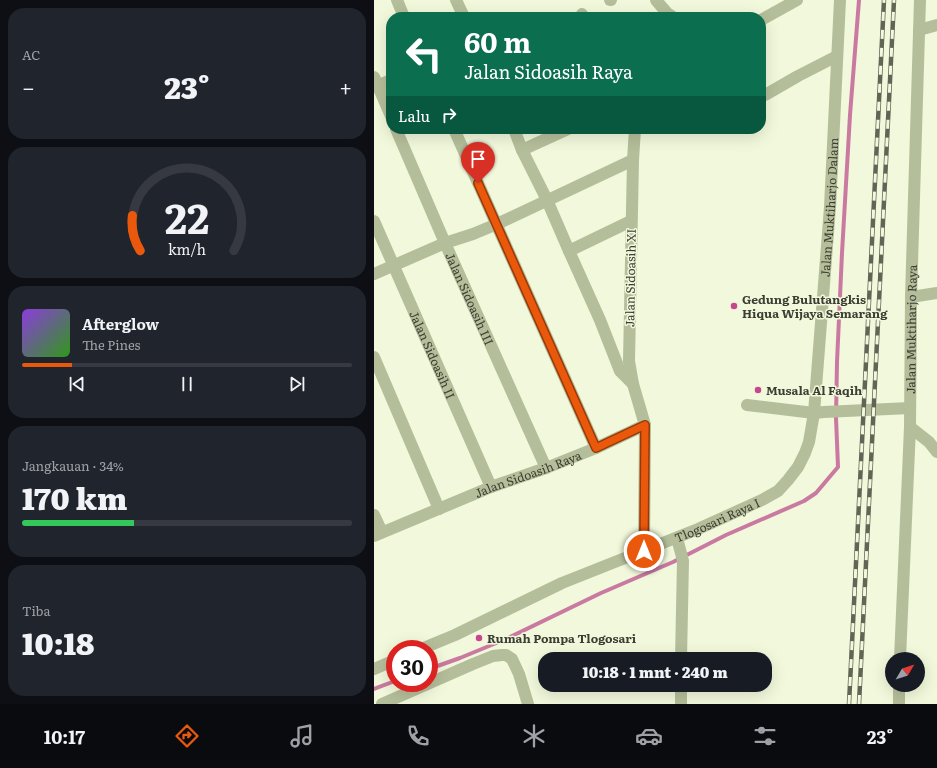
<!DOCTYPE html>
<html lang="id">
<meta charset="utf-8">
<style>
:root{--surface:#171b24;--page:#20242c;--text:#f1f3f6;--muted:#9ea1a6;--line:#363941;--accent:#ea580c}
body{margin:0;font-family:Literata,serif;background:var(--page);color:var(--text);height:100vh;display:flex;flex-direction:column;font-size:15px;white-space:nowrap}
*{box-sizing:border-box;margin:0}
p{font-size:13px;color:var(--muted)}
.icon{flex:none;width:22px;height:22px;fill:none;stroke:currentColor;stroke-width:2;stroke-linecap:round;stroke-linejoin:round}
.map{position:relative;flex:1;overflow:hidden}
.side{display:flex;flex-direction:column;gap:8px;padding:8px;background:#0d0f14;width:374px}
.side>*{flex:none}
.guide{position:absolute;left:12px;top:12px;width:380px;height:122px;border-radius:16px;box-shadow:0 4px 16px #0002;background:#0b6e4f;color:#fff;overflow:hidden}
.needle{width:26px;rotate:51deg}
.fabs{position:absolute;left:511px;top:652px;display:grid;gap:8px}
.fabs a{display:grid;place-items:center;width:40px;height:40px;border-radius:50%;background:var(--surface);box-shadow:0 4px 16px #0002;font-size:20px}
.speed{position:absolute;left:12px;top:640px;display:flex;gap:8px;font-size:20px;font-weight:700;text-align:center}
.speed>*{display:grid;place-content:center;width:52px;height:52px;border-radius:50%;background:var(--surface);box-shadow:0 4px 16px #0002;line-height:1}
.speed .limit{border:6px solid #d22;background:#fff;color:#111}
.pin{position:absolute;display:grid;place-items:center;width:34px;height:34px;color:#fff;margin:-41px -17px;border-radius:50% 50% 50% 0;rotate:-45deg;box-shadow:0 0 4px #0007}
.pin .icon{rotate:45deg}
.me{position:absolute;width:44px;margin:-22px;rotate:0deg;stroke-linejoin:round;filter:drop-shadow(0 0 3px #0008)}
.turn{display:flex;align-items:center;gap:14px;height:84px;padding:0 12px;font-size:18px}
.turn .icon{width:52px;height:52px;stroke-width:2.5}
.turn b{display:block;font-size:28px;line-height:34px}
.then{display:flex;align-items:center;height:38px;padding:0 12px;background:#0003;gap:8px;font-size:15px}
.big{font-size:30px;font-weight:800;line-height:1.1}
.side .tile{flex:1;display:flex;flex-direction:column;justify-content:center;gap:6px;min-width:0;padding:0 14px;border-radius:16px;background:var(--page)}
.side .dial{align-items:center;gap:0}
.dial svg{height:104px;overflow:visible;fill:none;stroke:var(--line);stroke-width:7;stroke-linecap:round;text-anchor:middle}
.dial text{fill:var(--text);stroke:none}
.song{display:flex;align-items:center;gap:12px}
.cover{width:48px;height:48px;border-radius:6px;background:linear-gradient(135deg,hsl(270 70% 55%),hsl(110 70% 35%))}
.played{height:4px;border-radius:2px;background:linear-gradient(90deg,var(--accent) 15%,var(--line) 15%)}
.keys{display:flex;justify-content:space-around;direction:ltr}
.heat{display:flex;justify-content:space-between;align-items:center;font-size:22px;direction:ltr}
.charge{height:6px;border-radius:3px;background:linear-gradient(90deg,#34c759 34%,var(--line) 0)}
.trip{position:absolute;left:164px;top:652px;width:234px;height:40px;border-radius:16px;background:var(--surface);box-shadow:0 4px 16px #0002;font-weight:800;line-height:40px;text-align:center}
.menu{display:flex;height:64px;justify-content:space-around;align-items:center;background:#090b0e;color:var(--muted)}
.menu .icon{width:28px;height:28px}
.menu .active{color:var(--accent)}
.menu b{font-size:18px;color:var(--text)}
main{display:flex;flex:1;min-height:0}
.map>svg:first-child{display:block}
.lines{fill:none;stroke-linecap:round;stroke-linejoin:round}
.stream{stroke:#ca79a1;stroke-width:4}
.minor{stroke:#b5be9a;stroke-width:12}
.rail-casing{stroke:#626556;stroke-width:4.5}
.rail{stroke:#f1f8db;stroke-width:3;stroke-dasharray:9;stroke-linecap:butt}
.route-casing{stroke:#983908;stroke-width:10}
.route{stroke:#ea580c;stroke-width:7}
.poi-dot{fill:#c8468e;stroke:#f1f8db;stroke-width:1.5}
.labels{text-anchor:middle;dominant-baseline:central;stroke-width:3;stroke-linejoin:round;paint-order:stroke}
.street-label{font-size:12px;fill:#3c3e33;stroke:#f1f8db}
.poi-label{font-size:12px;font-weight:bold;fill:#3c3e33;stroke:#f1f8db;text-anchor:start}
</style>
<main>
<section class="side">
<div class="tile"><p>AC</p>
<div class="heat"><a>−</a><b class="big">23°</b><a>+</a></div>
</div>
<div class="tile dial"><svg viewBox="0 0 100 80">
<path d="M14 69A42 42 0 1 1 86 69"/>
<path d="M14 69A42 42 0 0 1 8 42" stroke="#ea580c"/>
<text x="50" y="56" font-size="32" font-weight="700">22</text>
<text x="50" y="72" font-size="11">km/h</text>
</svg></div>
<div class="tile">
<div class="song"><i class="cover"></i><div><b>Afterglow</b><p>The Pines</p></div></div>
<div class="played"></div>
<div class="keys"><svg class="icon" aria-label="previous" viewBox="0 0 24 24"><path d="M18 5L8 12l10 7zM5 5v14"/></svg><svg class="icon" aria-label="pause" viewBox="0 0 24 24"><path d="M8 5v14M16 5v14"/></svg><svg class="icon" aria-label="next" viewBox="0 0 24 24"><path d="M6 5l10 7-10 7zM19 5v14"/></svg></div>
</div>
<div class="tile"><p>Jangkauan · 34%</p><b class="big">170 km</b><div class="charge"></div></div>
<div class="tile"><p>Tiba</p><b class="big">10:18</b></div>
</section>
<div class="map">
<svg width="563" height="704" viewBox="0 0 563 704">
<rect width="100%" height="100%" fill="#f1f8db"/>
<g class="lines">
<!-- stream -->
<path class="stream" d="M55 669 86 658 132 639 227 593 299 562 352 535 430 501 442 493 464 467 462 418 463 362 468 253 476 115 485 0
M0 689 21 681"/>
<!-- minor -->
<g class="minor">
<path d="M23 0 30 17"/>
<path d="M82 0 90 17"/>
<path d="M236 0H237"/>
<path d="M282 0 293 13 299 17"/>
<path d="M208 14 209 17"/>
<path d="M387 20 423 0"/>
<path d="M545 30 563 25"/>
<path d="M0 77 17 116"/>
<path d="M0 87 17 80"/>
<path d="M391 95 424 76 463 56"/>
<path id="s1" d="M22 129 71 243 172 468"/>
<path d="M80 129 222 448"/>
<path d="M140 129 148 150 173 200 195 251 226 320 246 371 259 384"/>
<path d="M261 129 259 160 255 361 259 384 271 425 270 551"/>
<path d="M148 150 194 129"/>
<path id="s2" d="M0 221 117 487"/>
<path d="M195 251 257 221"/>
<path d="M0 274 71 243 99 234 123 224 259 160"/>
<path d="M537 297 563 293"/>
<path d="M0 357 65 509"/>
<path d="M373 405 440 413 450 412 536 408"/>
<path d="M536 427 555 442 563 452"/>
<path d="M0 515 8 532"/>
<path id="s3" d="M0 536 117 487 172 468 222 448 271 425"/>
<path d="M303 538 309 561 307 659"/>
<path id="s4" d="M47 649 81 635 188 583 324 529 388 500 404 491 414 480 424 467 431 453 435 442 440 413 456 207 466 0"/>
<path id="s5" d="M526 659 536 427 537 297 546 0"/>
<path d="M0 669 21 660"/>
<path d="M8 704 99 664 119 656 128 655H132L138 659 145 674 154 704"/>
<path d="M307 704V685"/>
<path d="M525 704V685"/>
</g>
<!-- rail casing -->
<g class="rail-casing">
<path id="rail" d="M475 704 510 0
M485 704 520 0"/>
</g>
<!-- rail -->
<use href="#rail" class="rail"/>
</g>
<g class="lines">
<!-- route casing -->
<g class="route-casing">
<path id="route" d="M104 183 222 448 271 425 270 551"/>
</g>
<!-- route -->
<use href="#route" class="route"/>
</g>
<!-- markers -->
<g class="poi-dot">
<circle cx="360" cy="306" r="4"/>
<circle cx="384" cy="390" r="4"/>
<circle cx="105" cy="638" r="4"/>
</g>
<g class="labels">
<!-- street labels -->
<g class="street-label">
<text stroke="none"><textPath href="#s4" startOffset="685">Jalan Muktiharjo Dalam</textPath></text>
<text transform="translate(256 278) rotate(-89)">Jalan Sidoasih XI</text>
<text stroke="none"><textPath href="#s1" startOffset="185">Jalan Sidoasih III</textPath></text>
<text stroke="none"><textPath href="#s5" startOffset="330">Jalan Muktiharjo Raya</textPath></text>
<text stroke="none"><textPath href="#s2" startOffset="146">Jalan Sidoasih II</textPath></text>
<text stroke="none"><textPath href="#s3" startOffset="166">Jalan Sidoasih Raya</textPath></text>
<text stroke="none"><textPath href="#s4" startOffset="323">Tlogosari Raya I</textPath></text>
</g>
<!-- poi labels -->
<g class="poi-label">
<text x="368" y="299">Gedung Bulutangkis<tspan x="368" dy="14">Hiqua Wijaya Semarang</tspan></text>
<text x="392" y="390">Musala Al Faqih</text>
<text x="113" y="638">Rumah Pompa Tlogosari</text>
</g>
</g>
</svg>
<div class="fabs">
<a><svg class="needle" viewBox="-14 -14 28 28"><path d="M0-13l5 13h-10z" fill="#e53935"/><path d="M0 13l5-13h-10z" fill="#9ea1a6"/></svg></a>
</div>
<div class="speed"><div class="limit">30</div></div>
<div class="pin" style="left:104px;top:183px;background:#d93025"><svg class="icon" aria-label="arrive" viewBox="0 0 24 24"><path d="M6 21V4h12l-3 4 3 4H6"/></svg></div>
<svg class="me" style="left:270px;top:551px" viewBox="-20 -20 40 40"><circle r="17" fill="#ea580c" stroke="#fff" stroke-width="3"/><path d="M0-11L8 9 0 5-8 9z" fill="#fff"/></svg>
<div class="trip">10:18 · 1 mnt · 240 m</div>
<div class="guide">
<div class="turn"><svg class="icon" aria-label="left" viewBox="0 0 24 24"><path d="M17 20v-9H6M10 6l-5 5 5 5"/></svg><div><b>60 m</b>Jalan Sidoasih Raya</div></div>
<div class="then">Lalu<svg class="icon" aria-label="right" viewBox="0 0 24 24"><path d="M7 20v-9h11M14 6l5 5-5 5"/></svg></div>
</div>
</div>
</main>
<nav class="menu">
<b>10:17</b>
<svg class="icon active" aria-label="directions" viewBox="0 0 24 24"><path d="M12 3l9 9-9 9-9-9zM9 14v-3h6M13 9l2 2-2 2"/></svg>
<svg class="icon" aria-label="music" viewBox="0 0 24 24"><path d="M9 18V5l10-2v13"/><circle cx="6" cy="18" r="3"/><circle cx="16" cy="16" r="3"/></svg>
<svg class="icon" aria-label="phone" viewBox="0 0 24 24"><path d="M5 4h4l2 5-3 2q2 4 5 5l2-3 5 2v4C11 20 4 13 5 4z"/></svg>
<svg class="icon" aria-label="climate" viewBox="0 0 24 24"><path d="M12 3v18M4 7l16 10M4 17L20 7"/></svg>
<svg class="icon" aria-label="car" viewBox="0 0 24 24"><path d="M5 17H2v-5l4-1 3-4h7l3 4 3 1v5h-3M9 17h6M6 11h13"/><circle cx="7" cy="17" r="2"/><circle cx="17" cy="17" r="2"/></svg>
<svg class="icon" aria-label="filters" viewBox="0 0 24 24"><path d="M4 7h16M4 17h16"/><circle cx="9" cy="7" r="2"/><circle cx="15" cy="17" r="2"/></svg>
<b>23°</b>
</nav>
